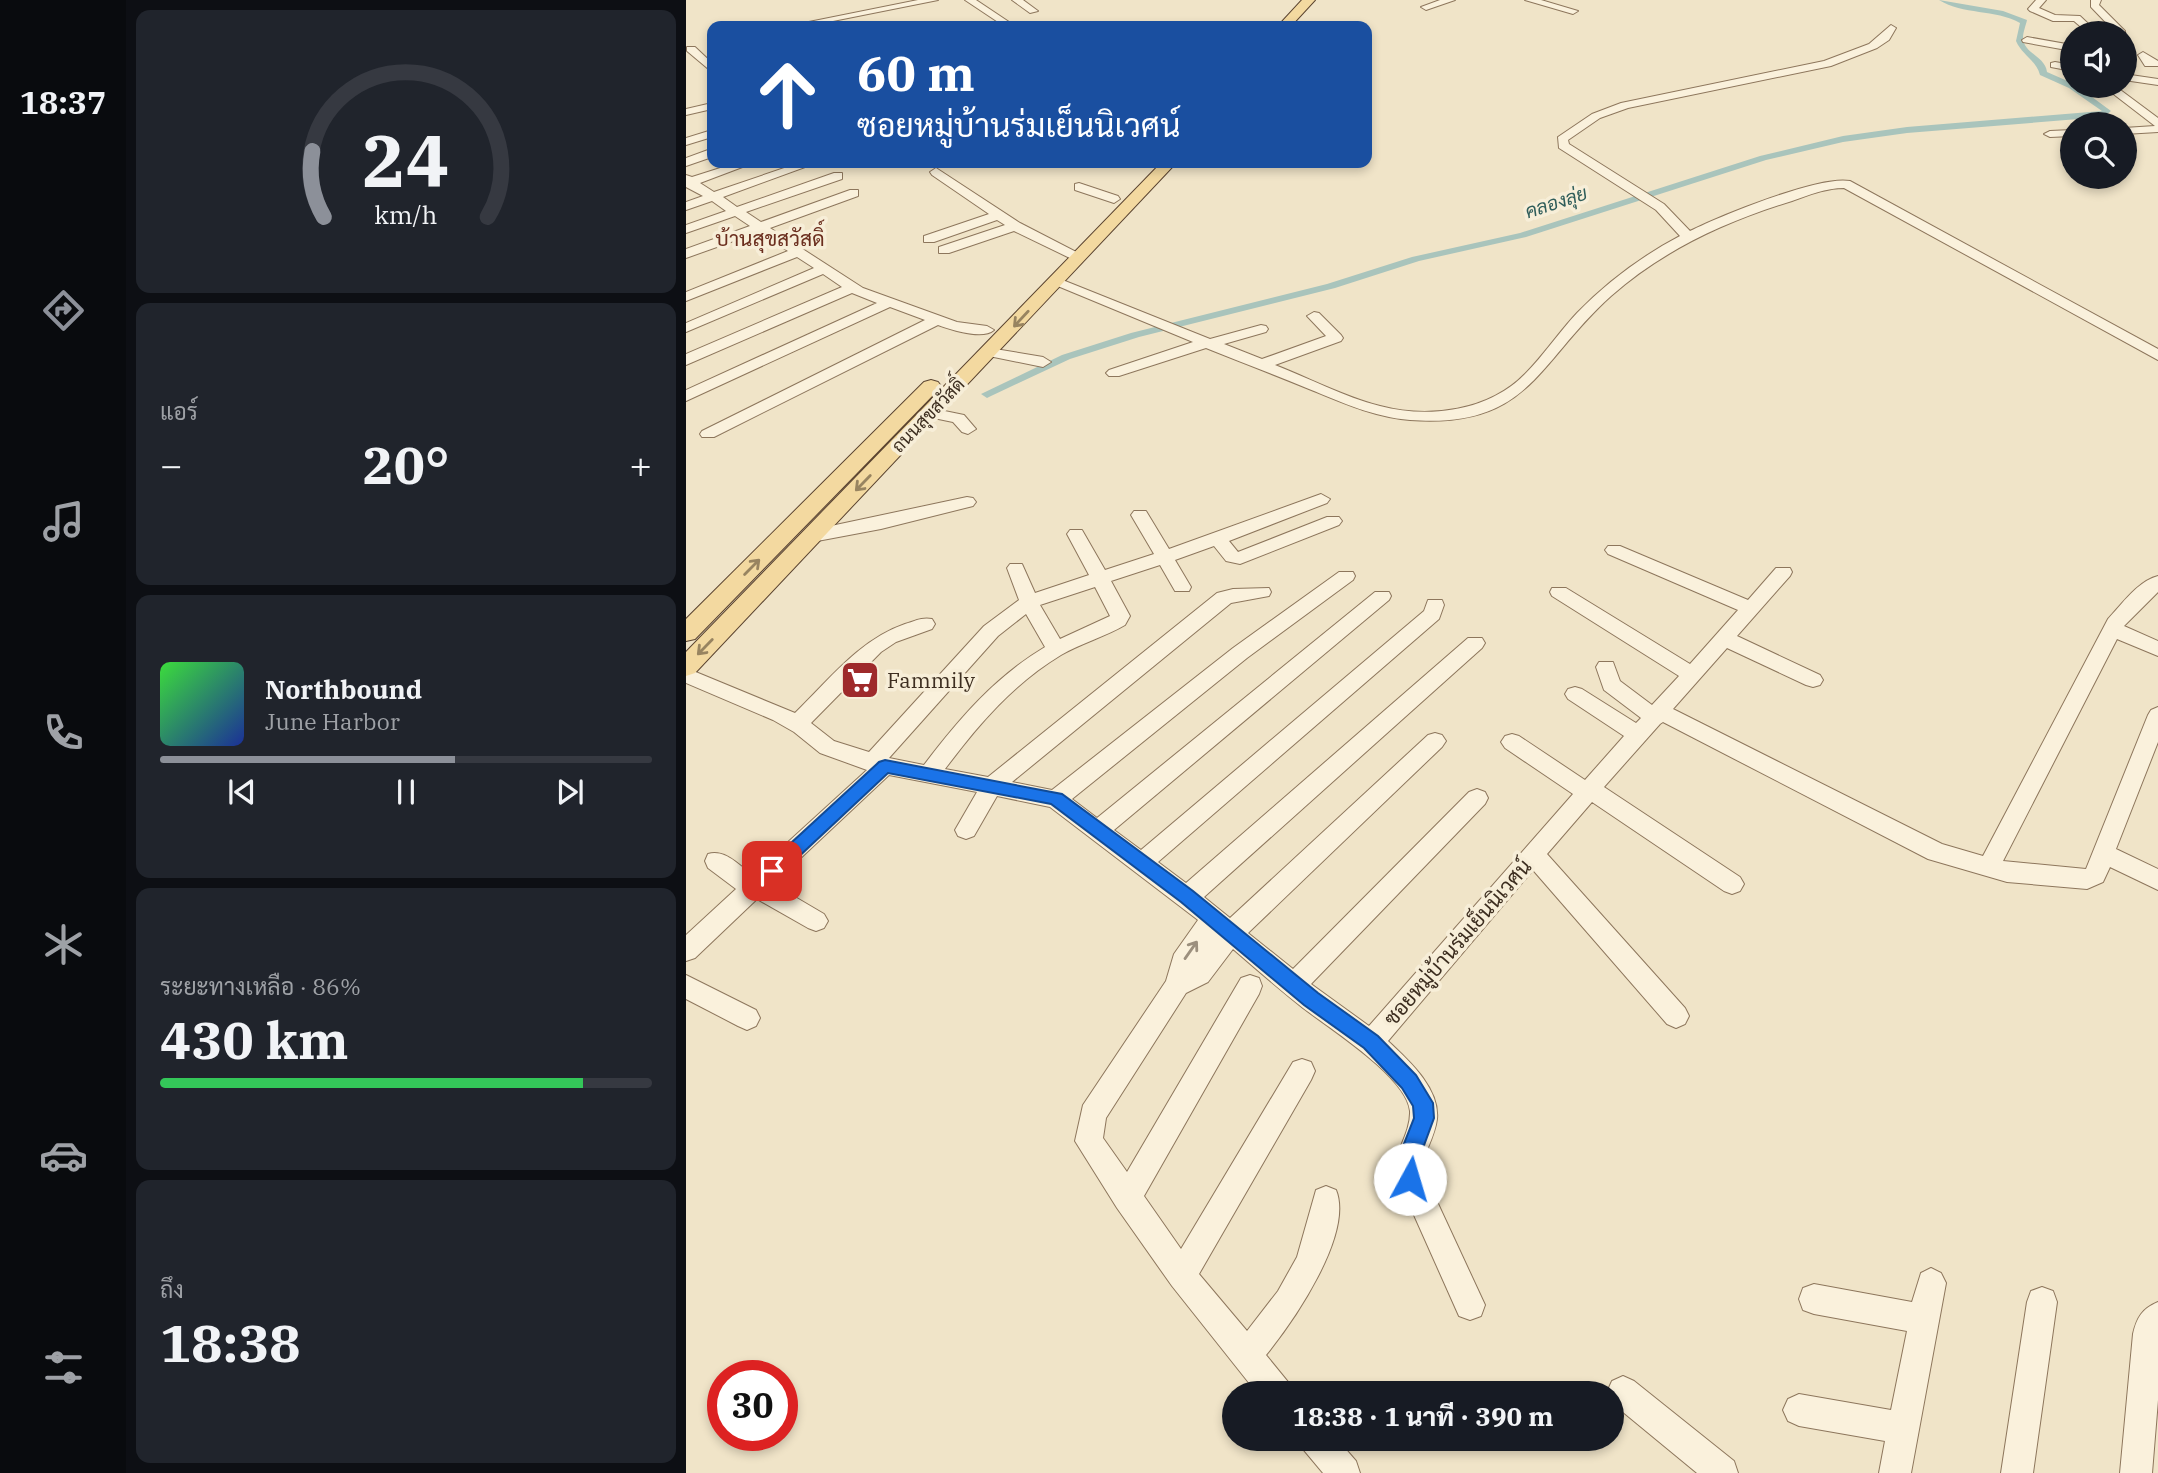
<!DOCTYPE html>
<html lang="th">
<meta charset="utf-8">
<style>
:root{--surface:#171b24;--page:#20242c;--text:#f1f3f6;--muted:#9ea1a6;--line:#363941;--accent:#8c9099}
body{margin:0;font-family:"IBM Plex Serif",Sarabun,serif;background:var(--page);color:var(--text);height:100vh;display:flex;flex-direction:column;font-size:26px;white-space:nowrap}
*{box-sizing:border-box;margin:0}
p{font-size:23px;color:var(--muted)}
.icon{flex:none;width:38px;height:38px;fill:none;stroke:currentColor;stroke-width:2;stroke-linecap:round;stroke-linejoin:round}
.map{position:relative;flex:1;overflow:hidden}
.drawer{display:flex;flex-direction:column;gap:10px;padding:10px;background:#0d0f14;width:560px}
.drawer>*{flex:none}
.top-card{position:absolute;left:21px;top:21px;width:665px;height:147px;border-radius:14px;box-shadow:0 4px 10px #0003;background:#1a4fa0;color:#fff;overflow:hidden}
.fabs{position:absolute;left:1374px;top:21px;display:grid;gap:14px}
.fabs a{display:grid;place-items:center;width:77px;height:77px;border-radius:50%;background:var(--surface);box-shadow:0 4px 10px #0003;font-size:35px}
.speed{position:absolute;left:21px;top:1360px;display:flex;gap:14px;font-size:35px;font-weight:700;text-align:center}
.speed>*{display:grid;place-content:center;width:91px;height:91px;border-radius:50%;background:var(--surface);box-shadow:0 4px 10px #0003;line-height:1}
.speed .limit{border:10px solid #d22;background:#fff;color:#111}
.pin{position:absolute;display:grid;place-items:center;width:60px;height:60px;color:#fff;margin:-30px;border-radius:14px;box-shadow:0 4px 10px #0006}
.me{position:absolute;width:77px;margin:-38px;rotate:6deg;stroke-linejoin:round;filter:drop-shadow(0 0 5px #0008)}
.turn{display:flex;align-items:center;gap:24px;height:147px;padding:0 35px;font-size:32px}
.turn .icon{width:91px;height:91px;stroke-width:2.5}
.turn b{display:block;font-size:49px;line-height:60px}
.big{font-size:52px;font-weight:800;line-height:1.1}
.drawer .widget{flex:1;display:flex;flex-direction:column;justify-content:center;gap:10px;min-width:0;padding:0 24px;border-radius:14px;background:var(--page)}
.drawer .dial{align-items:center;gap:0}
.dial svg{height:182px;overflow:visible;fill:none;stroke:var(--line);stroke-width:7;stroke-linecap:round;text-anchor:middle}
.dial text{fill:var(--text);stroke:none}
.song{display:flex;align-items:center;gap:21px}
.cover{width:84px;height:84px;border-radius:10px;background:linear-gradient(135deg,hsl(120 70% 55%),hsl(230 70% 35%))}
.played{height:7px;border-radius:4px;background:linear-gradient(90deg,var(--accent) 60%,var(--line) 60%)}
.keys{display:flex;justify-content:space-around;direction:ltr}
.heat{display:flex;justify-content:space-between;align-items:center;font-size:38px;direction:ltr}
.charge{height:10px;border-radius:5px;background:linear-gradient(90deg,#34c759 86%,var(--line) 0)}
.trip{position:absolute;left:536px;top:1381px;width:402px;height:70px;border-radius:35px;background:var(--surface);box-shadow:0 4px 10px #0003;font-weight:800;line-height:70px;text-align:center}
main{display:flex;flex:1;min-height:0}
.dock{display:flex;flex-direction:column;width:126px;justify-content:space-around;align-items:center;background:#090b0e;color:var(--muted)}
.dock .icon{width:49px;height:49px}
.dock .active{color:var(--accent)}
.dock b{font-size:32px;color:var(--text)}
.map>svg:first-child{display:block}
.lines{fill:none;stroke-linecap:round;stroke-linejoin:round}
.canal{fill:#a9c4bc;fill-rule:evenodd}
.minor-casing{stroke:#8d765c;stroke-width:2}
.major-casing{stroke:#5b4430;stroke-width:2}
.minor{fill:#faf1dc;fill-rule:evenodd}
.major{fill:#f3d9a0;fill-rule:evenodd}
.oneway{stroke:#988460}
.oneway2{stroke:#9c907e}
.route{fill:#1a73e8;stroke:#114b97;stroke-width:2}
.labels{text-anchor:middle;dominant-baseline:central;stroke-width:7;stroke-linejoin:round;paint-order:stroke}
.far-street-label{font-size:18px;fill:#3d2e20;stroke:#f7eed8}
.far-water-label{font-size:19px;font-style:italic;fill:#2f5d5a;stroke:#f7eed8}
.far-quarter-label{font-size:21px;fill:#6b2e1e;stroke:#f7eed8}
.poi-label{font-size:21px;fill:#3d2e20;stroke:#f7eed8;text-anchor:start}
.street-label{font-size:21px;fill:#3d2e20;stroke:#f7eed8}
</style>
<main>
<nav class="dock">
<b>18:37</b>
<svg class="icon active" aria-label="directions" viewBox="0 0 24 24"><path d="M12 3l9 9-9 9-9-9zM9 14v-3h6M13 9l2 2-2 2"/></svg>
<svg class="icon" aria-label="music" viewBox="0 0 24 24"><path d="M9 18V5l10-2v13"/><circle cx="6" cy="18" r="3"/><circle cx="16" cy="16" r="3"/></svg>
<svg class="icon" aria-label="phone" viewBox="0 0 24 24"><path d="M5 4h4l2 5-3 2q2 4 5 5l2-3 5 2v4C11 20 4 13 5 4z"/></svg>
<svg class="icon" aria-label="climate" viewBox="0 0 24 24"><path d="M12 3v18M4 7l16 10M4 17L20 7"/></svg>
<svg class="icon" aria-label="car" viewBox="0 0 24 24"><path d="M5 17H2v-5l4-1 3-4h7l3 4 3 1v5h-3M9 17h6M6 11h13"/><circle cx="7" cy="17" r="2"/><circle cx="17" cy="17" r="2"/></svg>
<svg class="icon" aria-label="filters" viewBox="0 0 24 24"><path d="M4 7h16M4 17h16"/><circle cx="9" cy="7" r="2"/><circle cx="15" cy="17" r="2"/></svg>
</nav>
<section class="drawer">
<div class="widget dial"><svg viewBox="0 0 100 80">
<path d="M14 69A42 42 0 1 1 86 69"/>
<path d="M14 69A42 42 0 0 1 9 40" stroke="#8c9099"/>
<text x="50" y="56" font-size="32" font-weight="700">24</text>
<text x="50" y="72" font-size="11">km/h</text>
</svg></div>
<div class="widget"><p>แอร์</p>
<div class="heat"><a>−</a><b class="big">20°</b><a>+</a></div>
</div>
<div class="widget">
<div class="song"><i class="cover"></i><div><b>Northbound</b><p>June Harbor</p></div></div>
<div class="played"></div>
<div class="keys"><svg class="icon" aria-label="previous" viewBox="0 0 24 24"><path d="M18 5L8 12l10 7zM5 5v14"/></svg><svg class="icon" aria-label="pause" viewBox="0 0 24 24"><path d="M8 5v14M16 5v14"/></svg><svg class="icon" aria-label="next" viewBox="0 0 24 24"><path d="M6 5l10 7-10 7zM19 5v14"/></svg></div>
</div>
<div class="widget"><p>ระยะทางเหลือ · 86%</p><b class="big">430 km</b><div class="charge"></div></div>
<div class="widget"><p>ถึง</p><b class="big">18:38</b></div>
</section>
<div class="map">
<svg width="1472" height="1473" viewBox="0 0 1472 1473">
<rect width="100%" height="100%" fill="#f0e4c8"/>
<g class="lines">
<!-- canal -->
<path class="canal" d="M1253 0 1317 11 1341 20C1340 25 1337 32 1337 38 1338 54 1359 56 1361 72L1386 83V86H1391L1425 111 1417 117 1221 133 1157 142 1080 160 840 237 733 261 649 288 453 337 384 359 305 396 301 398 295 394 376 355 445 333 641 284 726 257 834 233 1074 156 1157 136 1221 127 1416 111 1383 88 1354 75C1350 60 1336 55 1330 41L1334 23C1309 9 1277 15 1253 0Z"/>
<!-- minor casing -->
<g class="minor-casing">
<path id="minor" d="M232 0H252L122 26H103Z
M279 0H290L329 26H318Z
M326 0H337L352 11 344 13Z
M754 0H769L740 10 735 7Z
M839 0H855L892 11 887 14Z
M1350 0H1360L1353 8 1369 15 1394 16 1412 33H1402L1388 21H1367L1344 11 1342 9Z
M1405 0H1415L1413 5 1439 31V35L1430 33 1405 7Z
M1205 25 1210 28 1203 40 1191 48 1145 66 942 108 914 118 882 140 883 144 978 204 1004 231C1034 216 1134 175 1164 181L1472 349V360L1158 188C1140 188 1123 195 1106 201 1040 221 977 250 925 296 851 362 844 429 724 420 688 417 657 403 623 389 589 375 555 362 520 348L433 376H423L420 373 423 370 507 342 362 282 364 279H374L524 339 575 325 580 326 582 329 580 332 538 344 576 359 640 336 621 316 628 312 633 313 655 335 657 338 655 341 589 365C623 378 658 397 694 406 743 419 803 411 839 374 858 355 873 332 891 313 921 282 956 256 994 236L970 210 873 148 872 137 906 114 935 103 1138 61 1183 44Z
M1341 37 1386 45V51L1337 42 1336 40Z
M1 47H9L26 63V72L1 51Z
M1457 52 1472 61V66H1459L1452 55Z
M1369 62 1386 65V71L1365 67V63Z
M1438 74 1472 79V85L1438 80Z
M1417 86H1429L1472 118V132L1438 134V128L1469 126Z
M26 103V109L0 115V109Z
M26 130V137L0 145V138Z
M1386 130V136L1364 137 1358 134 1364 131Z
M22 150H26V157L0 166V158Z
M50 163H67L14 183 28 192 113 163H130L37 197 51 207 148 173H156V179L60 212 75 222 164 190H172V196L84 228 177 288 271 322 301 326 308 330C297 340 266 330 252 325L28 437H16L14 434 16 431 239 320 204 307 0 401V390L191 303 166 293 0 365V354L156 287 137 274 0 332V323L128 268 111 257 0 301V292L102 251 73 232 0 258V249L64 226 49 216 0 233V225L40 211 26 201 0 210V202L17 196 0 187V175L6 177Z
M250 168 334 223 400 257 393 261 388 260 328 231 263 253H253V247L319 225 311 220 248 242H238V236L303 214 246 175 244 172Z
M393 183 432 196 434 199 428 203 389 190V184Z
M303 348 357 357 365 362 357 367 298 355 296 352 298 349Z
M244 408 278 415 290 429 282 434 276 432 267 422 238 416 236 413Z
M635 494 644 499 641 503 543 541 552 552 641 517H653L656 521 653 525 554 564 540 561 528 546 489 560 505 587 503 591H489L474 565 425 581 444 616 439 625C419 637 395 643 375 655 327 684 292 725 259 769L302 777 531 593 547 589 583 588 585 592 583 596 545 603 326 782 366 790 547 648 653 572H667L669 576 667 580 561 658 386 799 411 818 689 592H703L705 596 703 600 428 830 455 850 738 611 742 600H756L758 605 753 619 472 862 500 883 782 638H796L799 643 796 648 518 897 544 918 742 735 749 733 756 735 760 741 756 747 562 933 607 969 783 792 791 789 799 792 802 798 799 804 625 984 683 1026 887 794 819 748 815 742 819 736 826 734 833 736 899 780 938 736 882 699 879 694 882 689 889 687 896 689 950 723 955 718 918 690 910 667 913 662H927L934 681 966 705 993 676 866 596 864 592 866 588H880L1004 664 1052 610 922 554 919 550 922 546H934L1062 600 1090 568H1104L1106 572 1104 576 1051 636 1134 675 1137 680 1134 685 1127 687 1120 685 1041 648 987 709 1256 844 1297 856 1422 619C1436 604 1452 581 1472 576V592L1438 626 1472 641V656L1431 639 1317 861 1400 869 1462 715 1465 710 1472 707V742L1430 849 1472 869V890L1424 867 1417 882 1401 889 1321 882 1242 859 977 722 974 724 918 787 1054 877 1058 884 1054 891 1046 894 1038 891 906 802 861 854 999 1008 1003 1016 999 1024 990 1028 981 1024 847 870 702 1041C722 1060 754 1088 751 1119 749 1136 739 1151 735 1167L799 1305 795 1316 784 1320 773 1316 707 1168C711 1150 725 1130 724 1111 721 1077 643 1028 617 1008 593 989 570 969 547 949L522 982 500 993 420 1118 417 1138 441 1172 555 978 564 975 573 978 576 986 573 994 458 1196 495 1249 607 1062 616 1059 625 1062 629 1071 625 1080 513 1274 561 1331 592 1291 611 1257 630 1190 640 1186 650 1190C668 1234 607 1322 580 1355L602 1382 607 1393H571L486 1286 431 1208 389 1141 397 1105 480 981 488 954 512 920 364 807 311 796 288 836 280 839 272 836 269 830 291 792 203 775 87 884 138 914 142 921 138 928 130 931 122 928 71 899 9 958 0 961V935L50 889 22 868 19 861 22 854C39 849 53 865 66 875L181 770 134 753 108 732 87 720 0 683V668L109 713C143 680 173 640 219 624 229 621 236 617 246 619L249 624 246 629 210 642 195 652 125 723 148 741 183 752 298 626 333 600 321 568 324 564H336L349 593 403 575 381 534 384 530H396L419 570 468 554 445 515 448 511H460L483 549ZM409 587 424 616 374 639 354 605ZM340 614 359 647C309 677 273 719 238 765L203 758 312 636Z
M281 497 287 498 290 502 287 506 195 529 126 542 117 536 126 530Z
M0 975 70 1010 74 1018 70 1026 61 1030 52 1026 0 999Z
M1245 1268 1255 1273 1260 1283 1225 1473H1193L1199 1441 1113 1426 1102 1421 1097 1410 1102 1399 1113 1394 1205 1410 1221 1331 1128 1314 1117 1310 1113 1299 1117 1288 1128 1284 1226 1302 1235 1273Z
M1356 1287 1367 1291 1371 1302 1347 1473H1315L1341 1302 1345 1291Z
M1472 1302V1400L1466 1473H1434L1447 1334C1451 1317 1456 1309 1472 1302Z
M937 1376 948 1381 1048 1461 1052 1473H1011L926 1403V1393L921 1392 926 1381Z
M612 1438H650L670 1461 674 1473H637L617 1449Z"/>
</g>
<!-- major casing -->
<g class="major-casing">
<path id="major" d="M616 0H629L605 26H592Z
M475 163H490L9 673 0 676V652Z
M245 380 252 382 255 386 252 390 9 639 0 641V619L238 382Z"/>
</g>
<!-- minor -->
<use href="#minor" class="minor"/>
<!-- major -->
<use href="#major" class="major"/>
</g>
<!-- one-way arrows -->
<defs><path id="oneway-shaft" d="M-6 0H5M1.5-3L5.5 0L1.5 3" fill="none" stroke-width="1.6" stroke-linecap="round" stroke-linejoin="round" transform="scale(1.75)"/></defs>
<g class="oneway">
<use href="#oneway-shaft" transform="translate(335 319) rotate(133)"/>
<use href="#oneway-shaft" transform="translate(177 483) rotate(134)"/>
<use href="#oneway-shaft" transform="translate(66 567) rotate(-45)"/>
<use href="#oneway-shaft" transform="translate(19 647) rotate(134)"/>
</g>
<use class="oneway2" href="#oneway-shaft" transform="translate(505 950) rotate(-55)"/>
<!-- route -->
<path class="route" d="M199 760 376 794 507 891 632 993 692 1036 730 1075 747 1103 748 1118 733 1159 735 1179 732 1186 724 1189 717 1186 712 1159 728 1118 727 1106 716 1088 678 1048 618 1005 495 902 365 804 202 773 92 876 86 878 80 876 77 871 80 866 193 762Z"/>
<!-- icons -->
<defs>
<g id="supermarket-square" transform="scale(2.0125)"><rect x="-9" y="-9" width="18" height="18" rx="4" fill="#9e2a2b" stroke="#f7eed8"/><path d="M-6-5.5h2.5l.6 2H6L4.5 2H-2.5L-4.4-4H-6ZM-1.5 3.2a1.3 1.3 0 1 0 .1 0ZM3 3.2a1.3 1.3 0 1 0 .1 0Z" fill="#fff"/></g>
</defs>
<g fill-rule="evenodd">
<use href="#supermarket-square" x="174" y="680"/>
</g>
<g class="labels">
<!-- far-street labels -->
<g class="far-street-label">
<text transform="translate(242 415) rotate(-46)">ถนนสุขสวัสดิ์</text>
</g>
<!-- far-water labels -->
<g class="far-water-label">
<text transform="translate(870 202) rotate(-18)">คลองลุ่ย</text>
</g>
<!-- far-quarter labels -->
<g class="far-quarter-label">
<text x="84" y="238">บ้านสุขสวัสดิ์</text>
</g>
<!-- poi labels -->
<g class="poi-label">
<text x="201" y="680">Fammily</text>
</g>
<!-- street labels -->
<g class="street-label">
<text transform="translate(771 942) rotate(-49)">ซอยหมู่บ้านร่มเย็นนิเวศน์</text>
</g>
</g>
</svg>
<div class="fabs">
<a><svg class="icon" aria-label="sound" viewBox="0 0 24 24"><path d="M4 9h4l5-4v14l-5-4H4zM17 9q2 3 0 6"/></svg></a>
<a><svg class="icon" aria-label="search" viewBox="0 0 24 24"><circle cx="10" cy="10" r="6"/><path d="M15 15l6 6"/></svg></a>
</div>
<div class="speed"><div class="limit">30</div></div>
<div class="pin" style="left:86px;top:871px;background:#d93025"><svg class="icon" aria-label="arrive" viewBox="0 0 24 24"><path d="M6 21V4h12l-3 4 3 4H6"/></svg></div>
<svg class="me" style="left:724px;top:1179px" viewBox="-20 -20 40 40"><circle r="19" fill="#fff"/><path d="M0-13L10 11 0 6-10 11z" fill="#1a73e8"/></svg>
<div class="trip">18:38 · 1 นาที · 390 m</div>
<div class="top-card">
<div class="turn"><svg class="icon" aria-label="ahead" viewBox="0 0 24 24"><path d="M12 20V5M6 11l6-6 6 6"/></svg><div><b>60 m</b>ซอยหมู่บ้านร่มเย็นนิเวศน์</div></div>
</div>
</div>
</main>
